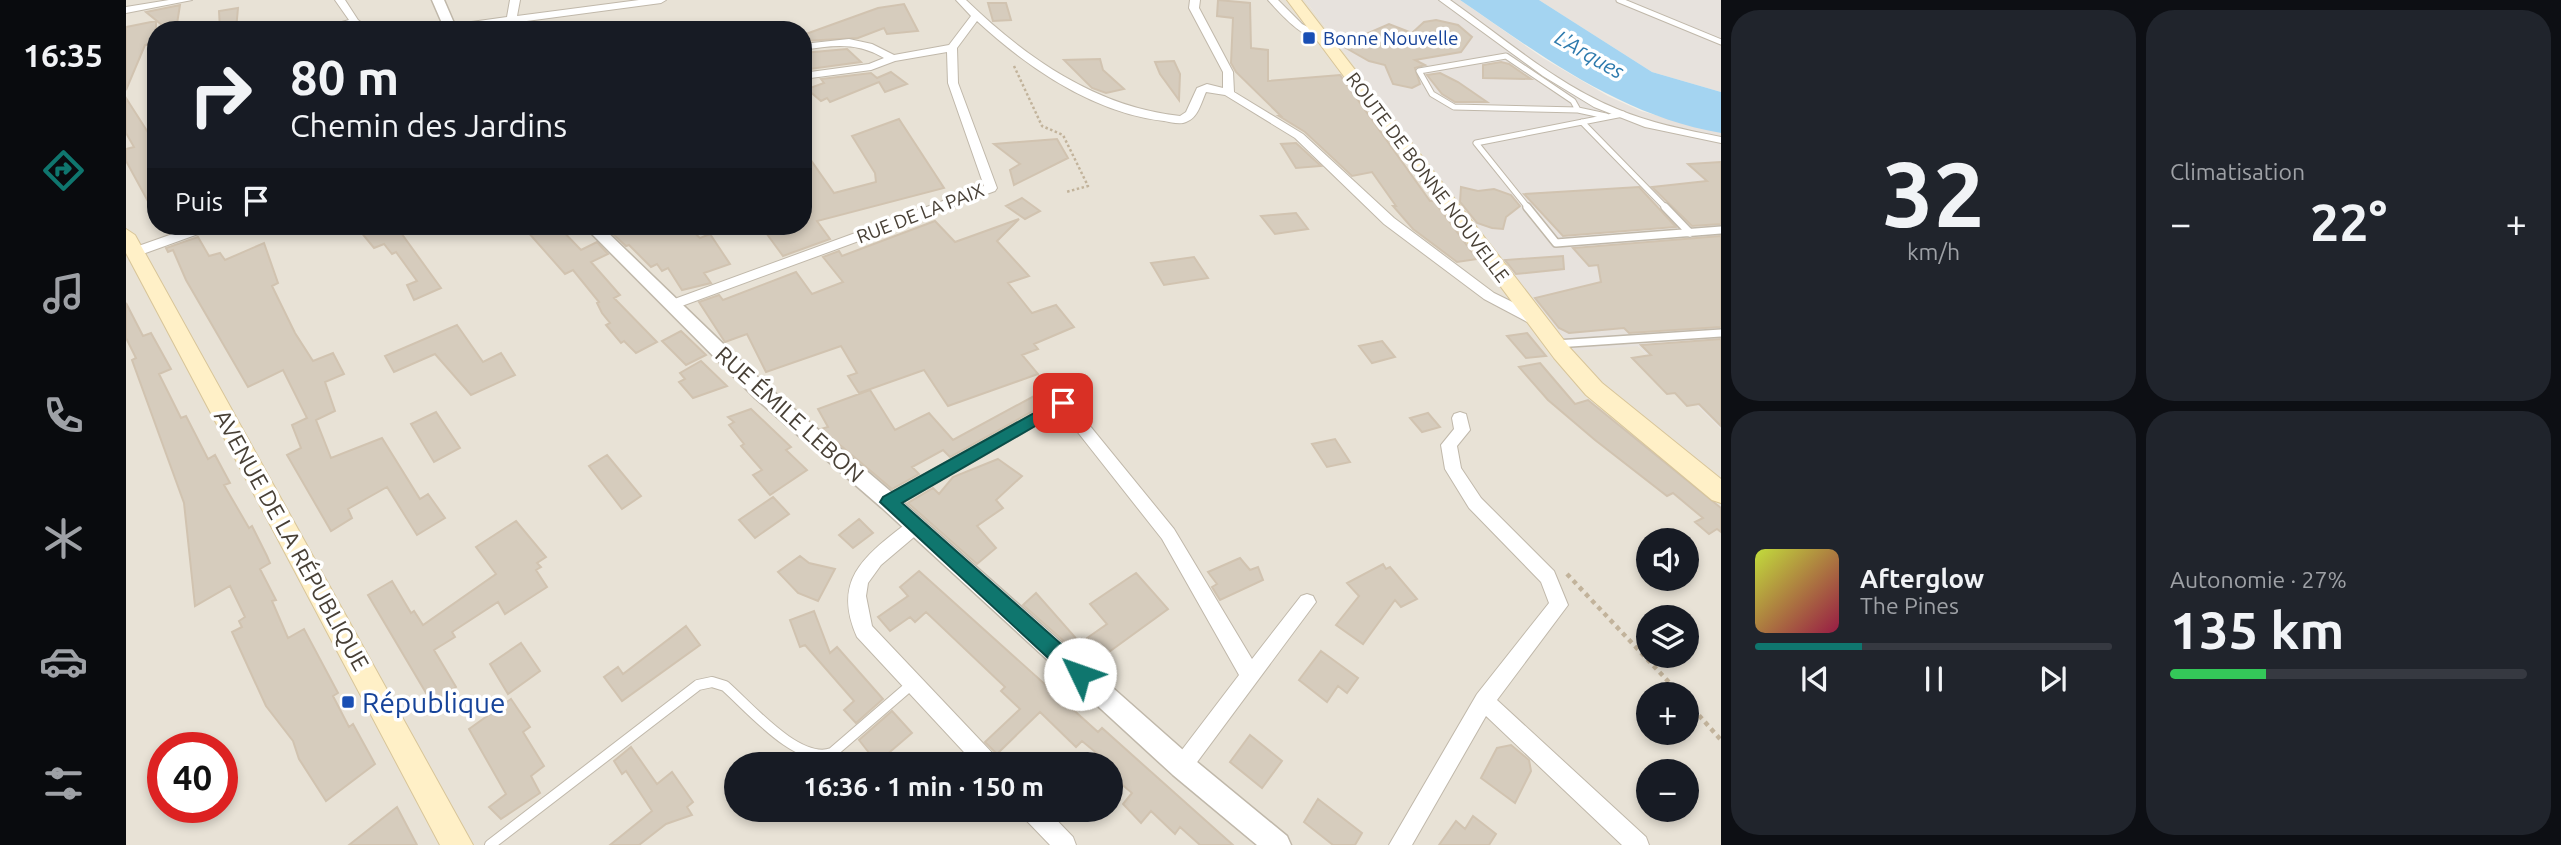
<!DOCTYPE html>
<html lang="fr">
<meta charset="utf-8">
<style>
:root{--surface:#171b24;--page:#20242c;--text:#f1f3f6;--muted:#9ea1a6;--line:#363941;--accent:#0f766e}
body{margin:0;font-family:Ubuntu,sans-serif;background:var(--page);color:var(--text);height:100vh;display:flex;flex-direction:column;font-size:26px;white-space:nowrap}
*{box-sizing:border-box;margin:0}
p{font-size:23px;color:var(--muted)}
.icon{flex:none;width:38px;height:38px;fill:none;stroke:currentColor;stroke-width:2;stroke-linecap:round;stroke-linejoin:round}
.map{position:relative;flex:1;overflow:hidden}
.panel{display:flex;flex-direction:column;gap:10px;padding:10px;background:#0d0f14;width:840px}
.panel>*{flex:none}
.hud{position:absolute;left:21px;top:21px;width:665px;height:214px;border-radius:28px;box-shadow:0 4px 10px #0003;background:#171b24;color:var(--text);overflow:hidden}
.buttons{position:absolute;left:1510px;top:528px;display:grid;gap:14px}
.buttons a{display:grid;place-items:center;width:63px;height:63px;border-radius:50%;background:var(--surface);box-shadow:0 4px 10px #0003;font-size:35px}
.speed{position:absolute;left:21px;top:732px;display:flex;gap:14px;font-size:35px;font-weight:700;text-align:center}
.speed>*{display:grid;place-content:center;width:91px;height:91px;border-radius:50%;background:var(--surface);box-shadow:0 4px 10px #0003;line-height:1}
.speed .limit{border:10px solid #d22;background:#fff;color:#111}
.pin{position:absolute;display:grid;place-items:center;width:60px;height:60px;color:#fff;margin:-30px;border-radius:14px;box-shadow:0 4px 10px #0006}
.me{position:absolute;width:77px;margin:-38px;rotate:312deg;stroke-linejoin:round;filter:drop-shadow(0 0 5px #0008)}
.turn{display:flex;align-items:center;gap:24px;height:147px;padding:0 28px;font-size:32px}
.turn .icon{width:91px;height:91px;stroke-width:2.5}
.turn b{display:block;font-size:49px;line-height:60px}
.then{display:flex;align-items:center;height:66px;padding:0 28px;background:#0003;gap:14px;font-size:26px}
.big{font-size:52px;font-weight:600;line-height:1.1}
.panel .tile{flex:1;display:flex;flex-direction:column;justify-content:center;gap:10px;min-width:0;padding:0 24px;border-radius:28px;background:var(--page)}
.panel .dial{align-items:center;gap:0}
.dial b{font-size:91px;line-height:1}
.song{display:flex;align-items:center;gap:21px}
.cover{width:84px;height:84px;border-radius:10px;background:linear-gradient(135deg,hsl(70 70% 55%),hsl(340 70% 35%))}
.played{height:7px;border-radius:4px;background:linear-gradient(90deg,var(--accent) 30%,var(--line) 30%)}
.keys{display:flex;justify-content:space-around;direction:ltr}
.heat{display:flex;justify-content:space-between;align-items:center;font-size:38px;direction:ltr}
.charge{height:10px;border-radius:5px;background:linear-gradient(90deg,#34c759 27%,var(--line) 0)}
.panel .tiles{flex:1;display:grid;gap:10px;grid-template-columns:repeat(2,1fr)}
.trip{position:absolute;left:598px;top:752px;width:399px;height:70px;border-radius:35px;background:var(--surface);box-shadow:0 4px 10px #0003;font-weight:600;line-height:70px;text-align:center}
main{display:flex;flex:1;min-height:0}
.tabs{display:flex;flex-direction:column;width:126px;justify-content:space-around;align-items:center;background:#090b0e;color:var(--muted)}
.tabs .icon{width:49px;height:49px}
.tabs .selected{color:var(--accent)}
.tabs b{font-size:32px;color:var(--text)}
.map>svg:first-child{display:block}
.residential{fill:#e8e2d6;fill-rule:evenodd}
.industrial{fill:#e7e2dd}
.water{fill:#a4d4f1}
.building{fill:#d6ccbd;stroke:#d1c3b0;stroke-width:2}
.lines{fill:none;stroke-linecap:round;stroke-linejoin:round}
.service-far2-casing{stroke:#c0b8aa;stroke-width:7}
.service-far1-casing{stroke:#c0b8aa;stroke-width:10}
.service-casing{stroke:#c0b8aa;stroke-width:12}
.minor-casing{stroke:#c0b8aa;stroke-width:2}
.tertiary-casing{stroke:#c0b8aa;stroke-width:3}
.secondary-casing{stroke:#d8c599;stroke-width:2}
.path-far1{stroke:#c2b39b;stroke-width:2.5;stroke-dasharray:2.5 2.5;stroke-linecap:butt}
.path{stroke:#c2b39b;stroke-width:4.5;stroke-dasharray:4.5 4.5;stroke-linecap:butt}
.service-far2{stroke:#fff;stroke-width:5}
.service-far1{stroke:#fff;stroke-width:7}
.service{stroke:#fff;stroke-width:10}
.minor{fill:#fff;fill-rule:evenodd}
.tertiary{fill:#fff;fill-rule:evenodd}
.secondary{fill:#fff0c7;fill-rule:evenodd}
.route{fill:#0f766e;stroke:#0a4d48;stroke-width:2}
.transit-dot{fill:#1a4fb4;stroke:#fff;stroke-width:2.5}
.labels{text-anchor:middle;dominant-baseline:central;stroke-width:7;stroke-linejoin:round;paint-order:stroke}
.far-transit-label{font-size:19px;fill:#164399;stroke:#fff;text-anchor:start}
.far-street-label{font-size:19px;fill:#484036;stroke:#fff}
.far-water-label{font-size:21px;font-style:italic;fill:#2d7aad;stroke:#fff}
.street-label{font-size:23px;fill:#484036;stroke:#fff}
.near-transit-label{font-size:28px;fill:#164399;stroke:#fff;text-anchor:start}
</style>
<main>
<nav class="tabs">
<b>16:35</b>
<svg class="icon selected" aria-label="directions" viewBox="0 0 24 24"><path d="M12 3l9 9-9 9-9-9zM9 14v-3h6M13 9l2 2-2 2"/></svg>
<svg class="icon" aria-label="music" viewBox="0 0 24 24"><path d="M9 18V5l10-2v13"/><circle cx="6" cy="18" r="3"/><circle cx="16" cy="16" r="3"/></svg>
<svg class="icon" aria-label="phone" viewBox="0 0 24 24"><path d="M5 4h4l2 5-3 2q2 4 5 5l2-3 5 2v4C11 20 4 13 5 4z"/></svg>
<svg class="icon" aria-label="climate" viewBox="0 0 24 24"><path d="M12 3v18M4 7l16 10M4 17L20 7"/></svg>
<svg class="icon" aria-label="car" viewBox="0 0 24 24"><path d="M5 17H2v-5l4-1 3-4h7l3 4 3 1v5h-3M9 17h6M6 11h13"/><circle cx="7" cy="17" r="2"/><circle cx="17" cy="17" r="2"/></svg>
<svg class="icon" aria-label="filters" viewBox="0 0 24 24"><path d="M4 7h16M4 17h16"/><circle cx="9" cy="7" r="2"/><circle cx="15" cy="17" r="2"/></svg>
</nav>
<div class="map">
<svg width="1595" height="845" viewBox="0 0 1595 845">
<rect width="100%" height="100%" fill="#f4f0e8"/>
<!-- residential -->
<path class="residential" d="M0 0H1179L1321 188 1512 346 1595 429V845H0ZM30 30H677V226H30ZM1522 541H1561V579H1522ZM1522 618H1561V656H1522ZM1522 695H1561V733H1522ZM37 747H96V807H37ZM611 765H985V810H611ZM1522 772H1561V810H1522Z"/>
<!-- industrial -->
<path class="industrial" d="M1179 0H1334L1417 58 1482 96 1515 111 1595 133V429L1512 346 1444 351Z
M1413 0H1595V92L1526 72Z"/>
<!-- water -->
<path class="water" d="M1334 0H1413L1526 72 1595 92V133C1495 116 1416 56 1334 0Z"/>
<!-- building -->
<path class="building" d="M1092 0 1124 3 1125 48 1142 50V81L1214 75 1304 201H1308L1351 259 1331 262 1287 229 1267 206H1270L1246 172 1226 176 1179 132 1153 116H1155L1110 72 1105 63 1107 18 1091 16Z
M862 3H880L885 20 867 21Z
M778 4 792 31 761 34 758 28 732 38 677 41V35L752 8Z
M54 5 50 30H42L20 12Z
M112 8 110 30H94L93 11Z
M1310 20 1332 25 1346 37 1335 52 1289 60 1299 65 1289 68 1294 84 1286 88 1267 84 1259 65 1243 61 1213 44 1207 37 1238 35 1263 24 1286 33 1298 22Z
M30 21V44L19 45 0 90V27Z
M721 49 735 62 684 69 677 63V53Z
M974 59 977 70 998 89 980 93 966 88 938 60Z
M1048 61 1054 74 1053 100 1034 74 1029 62Z
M1375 62 1383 64 1405 79 1357 78V65Z
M765 72 781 84 759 92 753 82 704 102 701 98 695 101 681 89 698 83 695 79 745 73 751 78Z
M1314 73 1332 82 1361 102H1329L1316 94 1301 75Z
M0 98 30 145 27 156 30 160V216L0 161V149L8 147 0 133Z
M773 119 818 188 691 221 704 239 657 256 635 226H677V149L708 193 750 182 749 173 726 136Z
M931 139 942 158 888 185 884 170 894 164 868 144Z
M1170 143 1195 166 1170 168 1155 144Z
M1595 162V224L1566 226 1526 187 1581 181 1562 164Z
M1335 187 1352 191 1368 189 1385 195 1394 206 1380 217 1377 229 1366 228 1351 223 1334 202Z
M1513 187 1550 227 1437 236 1398 194Z
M896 198 914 211 899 219 880 206Z
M1170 213 1182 229 1149 234 1135 216Z
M893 219 871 241 903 276 882 283 906 313 930 305 948 327 908 344 912 349 896 355 912 374 822 406 798 370 733 393 722 376 731 373 715 346 640 372 621 334 599 342 573 302 593 295 597 300 670 272 686 294 717 282 697 257 713 251 716 256 809 221 829 242Z
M230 226H270L315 288 288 300 281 285 291 281 270 252 266 254 258 244 248 248Z
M412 226H432L455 250 471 242 482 254 465 262 494 295 488 298 531 342 510 353 498 341 495 343 480 325 484 323 476 313 471 303 473 302 447 270 439 274 401 231Z
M484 226H561L574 238 584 234 604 264 578 273 585 283 556 290 542 268 536 271 531 264 525 267 503 245 500 246 488 235Z
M1595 236V327L1503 333 1498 328 1443 333 1433 328 1409 298 1475 282 1472 265 1463 266 1447 248Z
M72 237 83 256 94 253 99 260 138 243 152 283 146 286 169 333 187 361 207 353 218 374 199 382 209 411 190 420 205 458 256 438 294 499 302 494 319 518 291 535 261 487 222 509 226 518 205 531 161 455 175 448 166 425 181 418 157 370 122 387 60 280 47 250 42 252 40 248Z
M1437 256 1438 269 1390 274 1379 260Z
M1068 257 1082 278 1038 285 1025 263Z
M0 303 17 336 25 333 45 369 33 374 55 418 60 416 82 459 89 455 104 483 98 485 123 528 126 526 141 556 144 563 134 569 150 600 146 601 162 638 178 629 212 693 207 696 223 727 227 724 249 764 200 801 173 759 167 741 140 706 106 632 116 627 113 621 119 617 104 586 69 606 58 503 6 360 10 358 0 338Z
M331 325 357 362 375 353 389 375 345 395 309 354 268 372 259 356Z
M555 331 580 355 560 365 536 341Z
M1401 333 1420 356 1400 358 1381 336Z
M1595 339V426L1573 404 1561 406 1549 393 1541 394 1506 358 1525 355 1515 345Z
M1256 341 1269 357 1246 363 1233 346Z
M575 361 601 386 567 398 553 382 559 379 554 373Z
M1414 363 1449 404 1462 400 1595 508V532L1591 529 1583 534 1569 522 1577 518 1547 493 1541 496 1469 440 1422 400 1393 367Z
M959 375 963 383 941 396 936 395 824 457 817 450 786 467 793 474 766 489 695 429 702 427 692 409 744 390 769 430 803 413 827 440 921 389Z
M625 409 665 447 660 450 681 470 644 495 627 475 636 470 615 446 618 444 603 425 608 422 602 417Z
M310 412 334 448 308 462 285 424Z
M1302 413 1314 427 1296 432 1284 418Z
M1209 439 1224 462 1201 467 1186 444Z
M481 455 515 496 496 509 463 466Z
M872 459 896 476 870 500 877 508 851 526 870 548 851 564 782 503 807 488 813 494 827 477Z
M647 497 663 514 629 538 613 520Z
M733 519 747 533 727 548 713 535Z
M390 521 420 557 411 563 415 567 410 570 421 587 379 614 372 602 326 632 329 637 308 650 330 687 306 703 242 595 266 581 285 613 288 611 297 625 370 574 350 547Z
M674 556 683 563 709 569 692 601 672 593 652 572Z
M1114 558 1124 570 1132 567 1137 580 1094 600 1086 587 1091 584 1082 572Z
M1257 564 1260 569 1264 567 1291 599 1275 607 1269 600 1237 644 1210 625 1233 596 1221 583Z
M793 571 972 732 976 728 1107 845H1074L1054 827 1049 834 1025 811 1015 823 997 804 1006 793 985 775V765L956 741 950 747 914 712 871 754 859 742 894 709 875 691 879 687 800 612 789 622 784 617 764 631 752 617 782 596 774 587Z
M1010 573 1042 609 965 665 897 605 910 593 954 643 981 624 964 604Z
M688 611 704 653 711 647 757 699 730 723 718 710 728 701 679 645 674 647 664 620Z
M560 626 574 645 496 701 478 677 492 667 497 674Z
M395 643 414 671 382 694 364 664Z
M1195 651 1232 678 1221 693 1212 686 1201 702 1173 680Z
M385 699 404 727 397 732 418 766 405 776 414 793 375 819 363 807 380 794 343 729Z
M766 711 786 733 751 763 733 740Z
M1124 735 1156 761 1136 788 1104 762Z
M1385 745 1403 760 1405 771 1389 803 1355 778 1371 748Z
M505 747 531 784 546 772 567 802 561 807 566 815 540 824 513 845H484L526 811 500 771 496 774 488 761Z
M1192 799 1236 833 1229 845H1207L1178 822Z
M271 807 291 845H223Z
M1347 816 1370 834 1363 845H1313L1330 821 1339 829Z"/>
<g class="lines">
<!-- service-far2 casing -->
<g class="service-far2-casing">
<path id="service-far2" d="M1493 0 1595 42
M1380 56 1447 101 1452 110 1328 107 1306 94 1293 71Z
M1452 110 1480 116
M1456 122 1541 209
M1403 209 1350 143 1497 114"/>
</g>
<!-- service-far1 casing -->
<g class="service-far1-casing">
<path id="service-far1" d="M1401 207 1430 243 1595 230
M1539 207 1564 233
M1430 344 1595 333"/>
</g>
<!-- service casing -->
<g class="service-casing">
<path id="service" d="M364 845 572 685 586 682 599 686C624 708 672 765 706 753L786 684"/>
</g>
<!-- minor casing -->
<g class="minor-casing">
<path id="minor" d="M43 0H66L0 13V7Z
M209 0H219L232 20 246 30H234L227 25 207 30H187L223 20Z
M384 0H394L391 16 513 0H540L535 3 333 30 319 28 324 25 381 17Z
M830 0H840C900 58 970 107 1054 116L1060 112 1071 88 1081 84 1097 88V72L1063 8 1064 0H1074L1073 8 1107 72 1108 92 1177 134 1268 218 1368 293 1415 316 1417 320 1415 324H1405L1358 299 1258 224 1169 138 1099 95 1080 92C1075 103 1072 118 1060 122 1054 125 1045 122 1038 121 968 113 902 68 851 21L831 48 832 83 871 188 869 191 553 307H543L541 304 543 301 858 186 822 83 821 52 769 61 745 70 677 79V73L743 64 758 58C731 42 707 45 677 50V44L723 39 746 44 768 55 823 45 845 16Z
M1142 0H1152L1176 24 1201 37C1184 48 1153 12 1142 0Z
M1313 0H1324C1378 38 1430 84 1491 109 1524 123 1560 130 1595 137V143L1519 127 1468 107 1417 76Z
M159 25 167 30H155V26Z
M69 226H87L86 229 14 255H4L2 252 4 249Z
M355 226H377L364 233Z
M937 397 942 399 1048 529 1126 659 1175 596 1181 594 1187 596 1190 602 1063 773 1056 776 1049 773 1046 766 1049 759 1113 675 1036 539 935 411 769 507 763 509 757 507 755 502 757 497Z
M1334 412 1340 414 1344 430 1331 446 1335 468 1355 498 1428 571 1442 605 1371 700 1520 837 1523 845H1496L1360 716 1286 845H1263L1351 694 1423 603 1415 582 1343 508 1319 469 1315 445 1328 429 1326 418 1328 414Z
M788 520 794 522 797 527 794 532 755 565 742 583 740 596 746 626 871 758 874 765H850L731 637C705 579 740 555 782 522Z
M895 810H921L947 837 950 845H924L898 818Z"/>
</g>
<!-- tertiary casing -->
<g class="tertiary-casing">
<path id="tertiary" d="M306 0H318L331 30H319Z
M458 226H475L642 387 770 496 1065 757 1161 836 1165 845H1131L1047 775 756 508 628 397Z"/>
</g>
<!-- secondary casing -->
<g class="secondary-casing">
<path id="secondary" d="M1161 0H1175L1444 348 1476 383 1595 479V503L1586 500 1460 395 1428 358Z
M0 229 9 235 347 845H314L0 253Z"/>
</g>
<!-- path-far1 -->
<path class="path-far1" d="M888 66 916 126 937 135 962 186 940 192"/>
<!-- path -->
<path class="path" d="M1441 574 1555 695
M1561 702 1595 740"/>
<!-- service-far2 -->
<use href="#service-far2" class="service-far2"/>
<!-- service-far1 -->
<use href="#service-far1" class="service-far1"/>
<!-- service -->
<use href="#service" class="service"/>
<!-- minor -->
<use href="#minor" class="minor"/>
<!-- tertiary -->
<use href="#tertiary" class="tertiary"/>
<!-- secondary -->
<use href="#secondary" class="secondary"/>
</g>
<!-- route -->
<path class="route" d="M937 397 942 398V407L776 503 961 667 963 674 961 681 954 683 947 681 754 502 757 497Z"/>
<!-- markers -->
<g class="transit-dot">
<rect x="1176" y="31" width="14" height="14" rx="3.5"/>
<rect x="215" y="695" width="14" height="14" rx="3.5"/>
</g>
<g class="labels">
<!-- far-transit labels -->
<g class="far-transit-label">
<text x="1197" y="38">Bonne Nouvelle</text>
</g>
<!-- far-street labels -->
<g class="far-street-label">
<text transform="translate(1302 177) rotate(53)">ROUTE DE BONNE NOUVELLE</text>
<text transform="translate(794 213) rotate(-21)">RUE DE LA PAIX</text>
</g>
<!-- far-water labels -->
<g class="far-water-label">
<text transform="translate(1464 54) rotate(30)">L'Arques</text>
</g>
<!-- street labels -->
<g class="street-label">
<text transform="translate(664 414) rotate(42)">RUE ÉMILE LEBON</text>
<text transform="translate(166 540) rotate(61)">AVENUE DE LA RÉPUBLIQUE</text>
</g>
<!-- near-transit labels -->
<g class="near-transit-label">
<text x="236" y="702">République</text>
</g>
</g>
</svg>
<div class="buttons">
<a><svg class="icon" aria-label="sound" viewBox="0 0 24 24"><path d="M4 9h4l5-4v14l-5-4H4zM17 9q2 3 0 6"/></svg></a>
<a><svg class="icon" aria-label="layers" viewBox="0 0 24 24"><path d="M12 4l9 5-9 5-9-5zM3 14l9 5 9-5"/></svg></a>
<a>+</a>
<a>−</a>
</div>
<div class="speed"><div class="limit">40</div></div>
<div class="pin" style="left:937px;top:403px;background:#d93025"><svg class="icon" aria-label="arrive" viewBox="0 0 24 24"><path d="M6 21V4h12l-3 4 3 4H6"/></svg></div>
<svg class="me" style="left:954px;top:674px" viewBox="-20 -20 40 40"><circle r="19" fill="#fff"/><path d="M0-13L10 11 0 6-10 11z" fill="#0f766e"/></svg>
<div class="trip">16:36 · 1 min · 150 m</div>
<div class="hud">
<div class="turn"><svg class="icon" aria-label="right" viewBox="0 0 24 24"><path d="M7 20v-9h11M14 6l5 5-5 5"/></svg><div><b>80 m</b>Chemin des Jardins</div></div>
<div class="then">Puis<svg class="icon" aria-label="arrive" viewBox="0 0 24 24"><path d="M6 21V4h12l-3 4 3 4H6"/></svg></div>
</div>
</div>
<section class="panel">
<div class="tiles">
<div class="tile dial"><b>32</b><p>km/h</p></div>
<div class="tile"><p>Climatisation</p>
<div class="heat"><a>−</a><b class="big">22°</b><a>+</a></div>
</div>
<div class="tile">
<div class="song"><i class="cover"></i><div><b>Afterglow</b><p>The Pines</p></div></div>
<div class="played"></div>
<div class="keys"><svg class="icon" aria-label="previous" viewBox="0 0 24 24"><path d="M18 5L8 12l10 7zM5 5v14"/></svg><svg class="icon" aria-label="pause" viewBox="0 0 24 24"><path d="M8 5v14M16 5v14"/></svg><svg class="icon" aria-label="next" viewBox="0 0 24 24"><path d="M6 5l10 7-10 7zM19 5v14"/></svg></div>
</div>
<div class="tile"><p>Autonomie · 27%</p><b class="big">135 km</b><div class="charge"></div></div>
</div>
</section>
</main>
